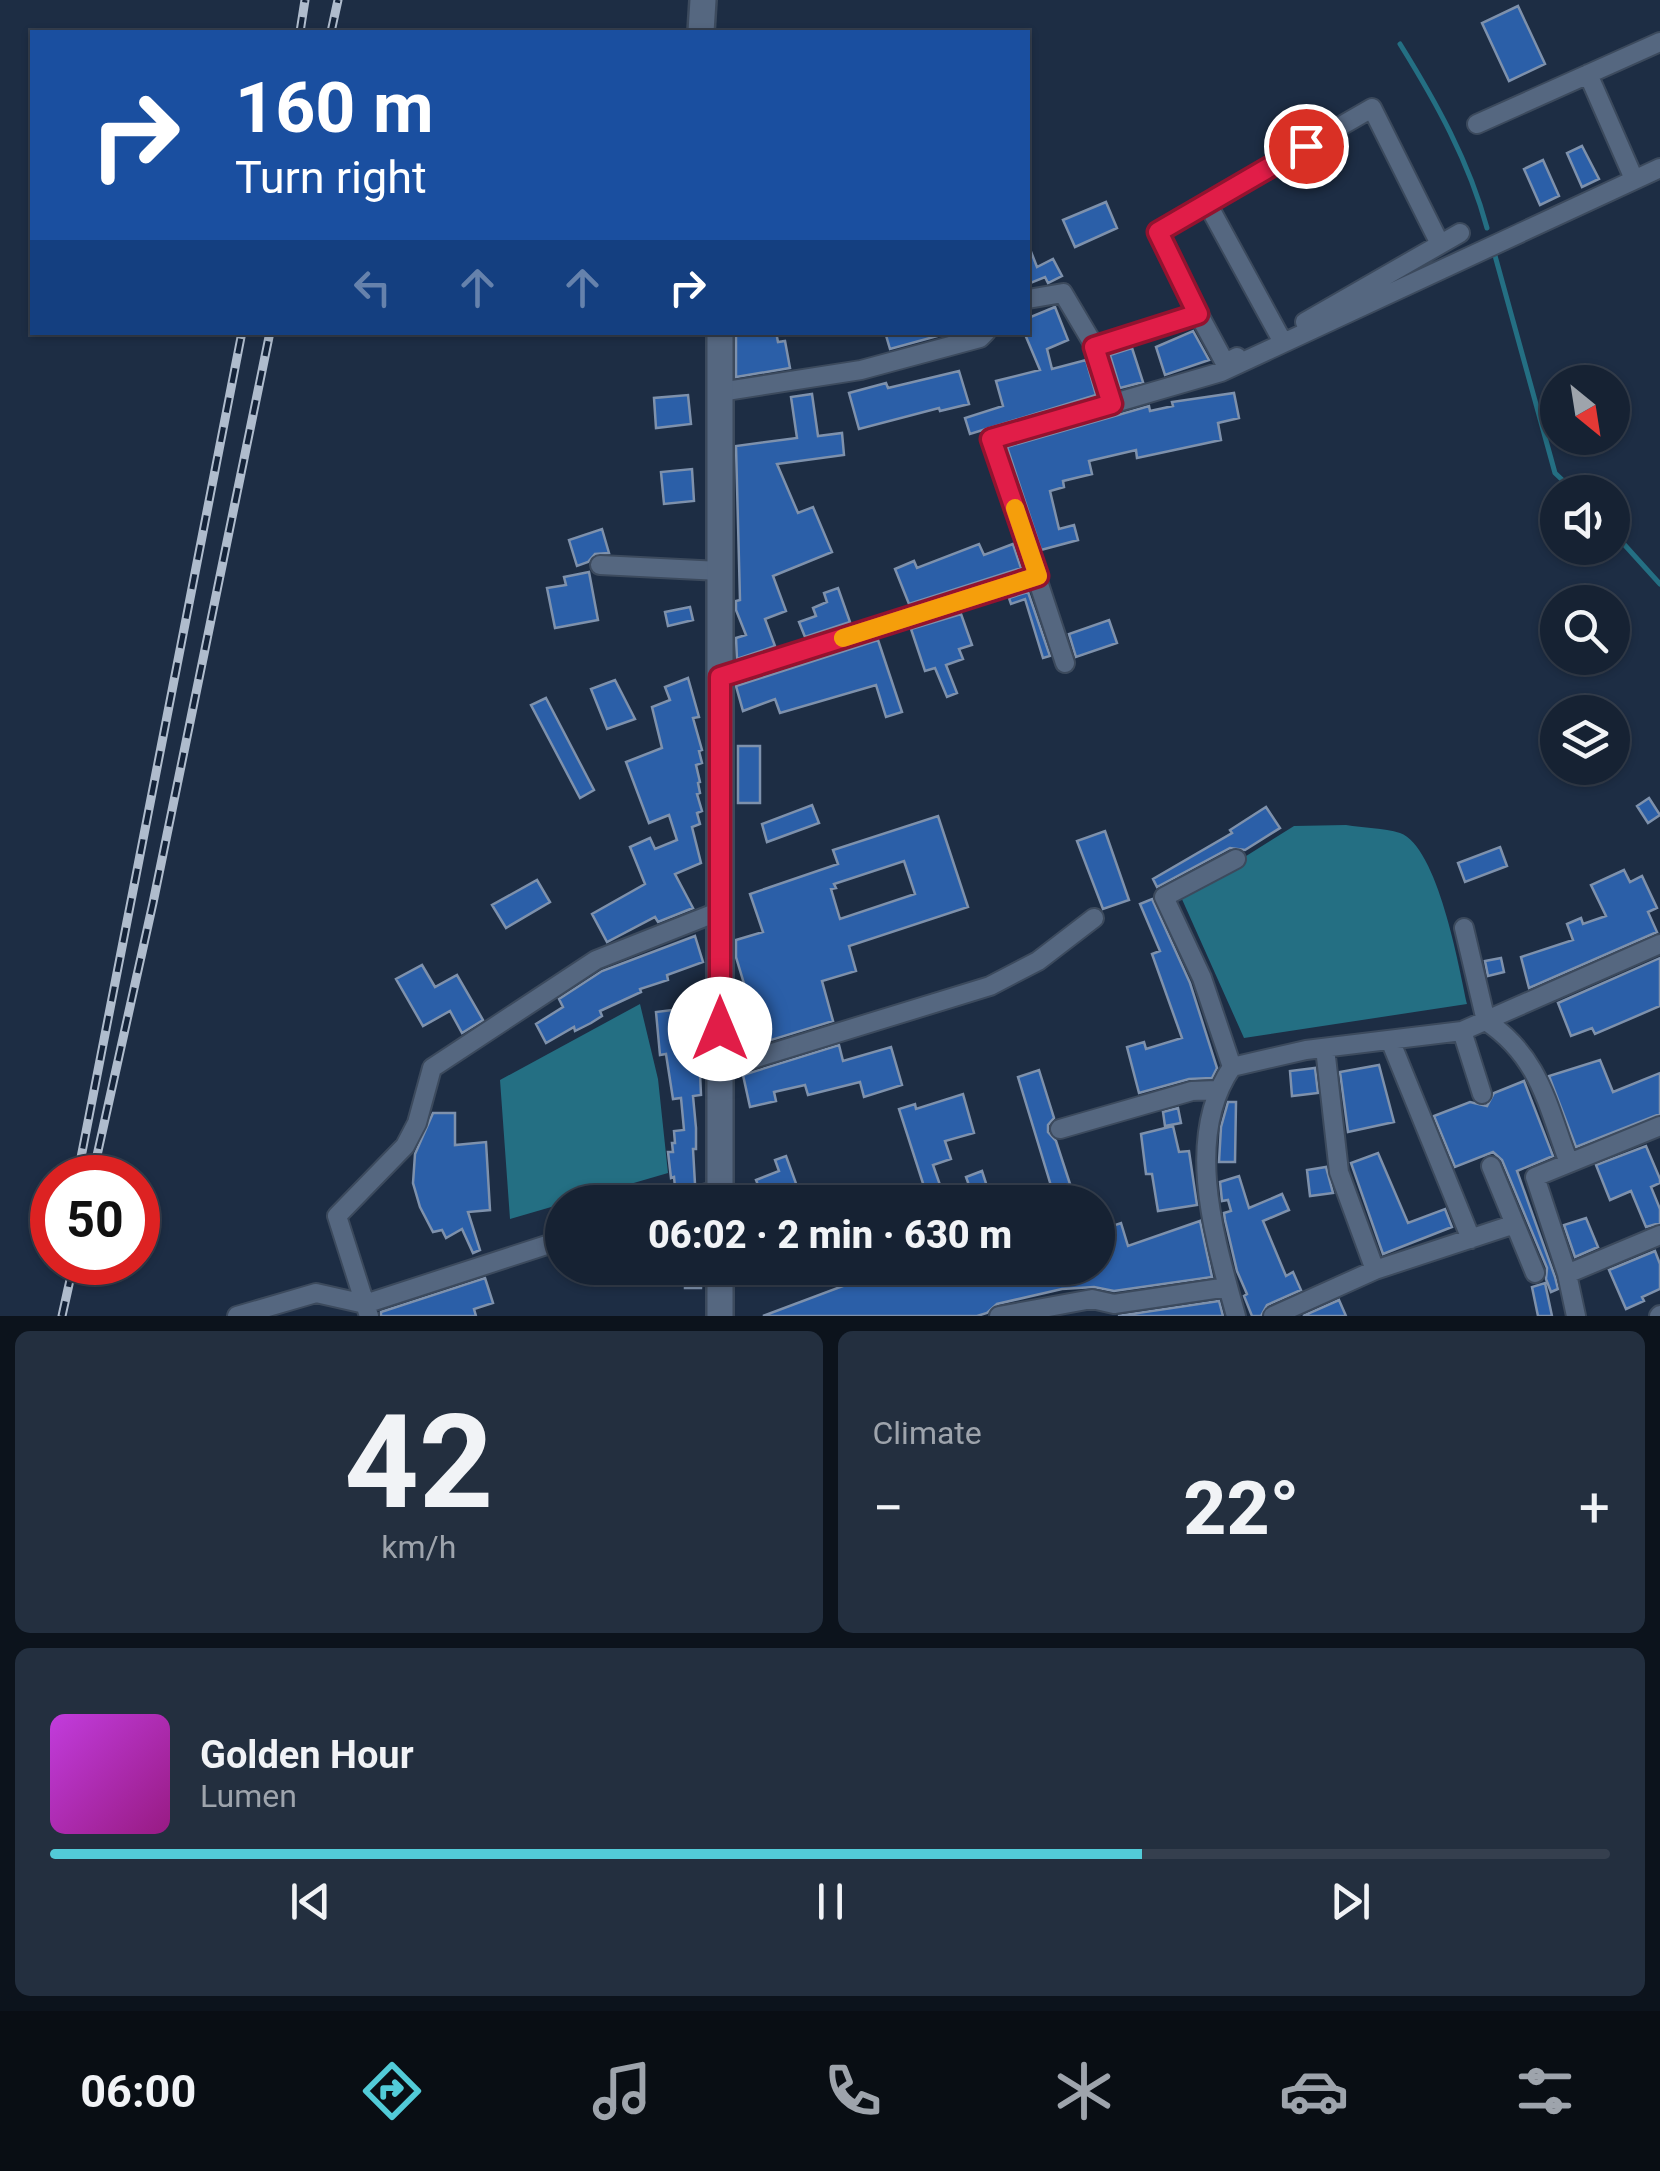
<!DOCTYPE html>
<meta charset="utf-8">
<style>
:root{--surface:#162233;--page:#232f3f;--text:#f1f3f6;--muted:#9ea4ac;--line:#353f4e;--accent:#52cbd8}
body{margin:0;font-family:Roboto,sans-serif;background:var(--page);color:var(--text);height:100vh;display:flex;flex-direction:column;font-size:38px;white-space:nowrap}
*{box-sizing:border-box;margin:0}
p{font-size:32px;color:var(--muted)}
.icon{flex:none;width:55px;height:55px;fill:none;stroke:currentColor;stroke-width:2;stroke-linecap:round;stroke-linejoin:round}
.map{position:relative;height:1316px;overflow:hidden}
.drawer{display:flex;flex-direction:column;gap:15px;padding:15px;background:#0c131c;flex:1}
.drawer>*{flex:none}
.top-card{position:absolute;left:30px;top:30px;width:1000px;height:305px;border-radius:0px;box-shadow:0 2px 8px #0004,0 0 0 2px var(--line);background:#1a4fa0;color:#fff;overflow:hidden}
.needle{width:65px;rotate:150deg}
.buttons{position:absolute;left:1540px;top:365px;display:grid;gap:20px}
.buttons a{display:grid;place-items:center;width:90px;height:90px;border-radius:50%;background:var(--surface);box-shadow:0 2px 8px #0004,0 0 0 2px var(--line);font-size:50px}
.speed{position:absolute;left:30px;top:1155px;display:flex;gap:20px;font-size:50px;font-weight:700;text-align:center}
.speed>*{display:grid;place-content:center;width:130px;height:130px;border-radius:50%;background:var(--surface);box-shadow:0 2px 8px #0004,0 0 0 2px var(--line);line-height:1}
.speed .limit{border:15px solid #d22;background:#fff;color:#111}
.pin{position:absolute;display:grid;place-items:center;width:85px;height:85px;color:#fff;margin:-42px;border:5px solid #fff;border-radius:50%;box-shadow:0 2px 10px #0007}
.me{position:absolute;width:110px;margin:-55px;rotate:0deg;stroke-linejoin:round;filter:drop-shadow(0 0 8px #0008)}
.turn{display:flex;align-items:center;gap:35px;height:210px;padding:0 40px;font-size:45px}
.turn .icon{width:130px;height:130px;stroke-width:2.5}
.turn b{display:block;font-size:70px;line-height:85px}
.lanes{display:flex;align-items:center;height:95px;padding:0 40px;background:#0003;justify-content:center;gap:50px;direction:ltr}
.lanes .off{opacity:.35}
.big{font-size:75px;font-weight:800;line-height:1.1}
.drawer .card{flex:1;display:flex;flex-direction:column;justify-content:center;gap:15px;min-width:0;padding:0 35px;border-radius:15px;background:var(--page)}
.drawer .dial{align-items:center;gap:0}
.dial b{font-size:130px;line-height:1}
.song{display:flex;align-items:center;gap:30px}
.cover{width:120px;height:120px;border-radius:15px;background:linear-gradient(135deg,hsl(290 70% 55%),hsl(310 70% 35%))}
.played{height:10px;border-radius:5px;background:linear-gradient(90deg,var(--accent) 70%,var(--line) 70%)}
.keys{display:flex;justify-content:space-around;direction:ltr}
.heat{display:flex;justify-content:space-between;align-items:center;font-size:55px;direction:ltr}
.drawer .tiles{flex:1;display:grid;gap:15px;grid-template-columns:1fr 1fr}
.card:last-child{grid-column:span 2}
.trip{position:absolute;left:545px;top:1185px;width:570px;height:100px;border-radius:50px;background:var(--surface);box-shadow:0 2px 8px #0004,0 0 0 2px var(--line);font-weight:800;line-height:100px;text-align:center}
.tab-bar{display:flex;height:160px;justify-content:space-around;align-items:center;background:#090e14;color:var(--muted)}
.tab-bar .icon{width:70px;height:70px}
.tab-bar .selected{color:var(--accent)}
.tab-bar b{font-size:45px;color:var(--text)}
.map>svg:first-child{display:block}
.water{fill:#246f83}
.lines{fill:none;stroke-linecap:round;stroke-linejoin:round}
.stream{stroke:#246f83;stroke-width:5}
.building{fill:#2b5fa8;stroke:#7e91ac;stroke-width:2.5;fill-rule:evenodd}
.minor-casing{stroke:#3c4a5d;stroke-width:22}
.secondary-casing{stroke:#3c4a5d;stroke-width:30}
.minor{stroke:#556780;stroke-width:18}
.secondary{stroke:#556780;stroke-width:25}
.rail-casing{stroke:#afbccd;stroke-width:9}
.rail{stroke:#142339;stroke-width:5;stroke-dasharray:15;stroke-linecap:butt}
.route-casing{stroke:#92132f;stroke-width:25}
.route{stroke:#e11d48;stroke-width:18}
.slow{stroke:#f59e0b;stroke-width:18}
</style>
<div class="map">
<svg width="1660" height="1316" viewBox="0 0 1660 1316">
<rect width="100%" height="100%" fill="#1d2d44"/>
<!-- water -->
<path class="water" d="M1346 825C1363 828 1384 828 1400 833 1438 847 1459 967 1467 1004L1244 1038 1181 897 1294 826Z
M640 1004 658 1079 668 1173 510 1219 500 1080Z"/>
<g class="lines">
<!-- stream -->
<path class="stream" d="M1400 44C1436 102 1469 161 1487 228
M1494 252 1555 473 1575 492
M1612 531 1660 584"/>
</g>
<!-- building -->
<path class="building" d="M1518 6 1545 64 1509 81 1482 23Z
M1582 146 1599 179 1582 187 1567 153Z
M1543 160 1559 196 1540 205 1524 169Z
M1106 202 1117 228 1075 247 1063 220Z
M1028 244 1037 267 1053 259 1062 276 1048 283 1045 277 1028 284Z
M1055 307 1068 340 1047 349 1052 369 1086 360 1096 395 970 434 965 418 1003 406 996 381 1040 370 1024 332H1028V318Z
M1193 331 1209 360 1165 375 1156 347Z
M736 332H776L778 342 785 341 790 368 736 377Z
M885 332H952L890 349Z
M1132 348 1143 382 1120 388 1110 355Z
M959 371 969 404 940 411 939 408 859 429 849 393 886 383 888 388Z
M1234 393 1239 418 1218 423 1221 440 1137 458 1136 450 1089 461 1092 474 1063 481 1064 487 1050 491 1059 529 1074 525 1078 540 1041 550 1007 447 1149 406 1150 411 1173 406 1172 402Z
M812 394 818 436 842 433 844 455 777 464 798 513 813 507 832 552 773 576 786 611 765 619 775 646 737 659 736 638 746 635 736 610V601L740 600 736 446 797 438 791 397Z
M688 395 691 424 656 428 654 398Z
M692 469 694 501 664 504 661 472Z
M602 529 609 553 595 554 588 562 577 566 569 540Z
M979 544 984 555 1013 544 1021 568 909 604 895 569 914 561 917 568Z
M589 572 598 620 555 628 547 588 566 585 564 577Z
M838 588 850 622 805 637 799 622 816 616 813 608 827 602 824 593Z
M1028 592 1050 656 1043 658 1025 599 1011 604 1009 598Z
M690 607 693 620 668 626 665 612Z
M961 614 972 645 959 649 963 659 946 665 957 693 947 697 935 668 925 671 911 629Z
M1109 620 1117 643 1076 657 1069 634Z
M878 640 902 712 886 717 876 685 780 713 775 699 743 711 736 686Z
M688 678 699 717 693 718 702 750 699 751 702 763 696 765 700 782 698 783 700 793 697 794 702 811 697 813 700 824 692 827 701 863 675 874 693 908 658 922 655 917 607 942 592 914 645 884 630 847 650 838 655 849 677 840 669 815 649 823 626 762 662 748 652 707 670 700 665 687Z
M615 680 635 719 607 729 591 689Z
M546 698 594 790 580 798 531 705Z
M738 746H760V803H738Z
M1649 798 1660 815 1648 823 1637 806Z
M812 805 819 823 767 842 762 824Z
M1266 807 1280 828 1245 850 1230 848 1157 887 1153 879 1232 833 1230 830Z
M938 816 968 907 849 946 856 971 822 981 833 1021 748 1047 737 1011 751 1007 736 957V940L763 932 750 894 838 864 833 850ZM904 861 915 894 840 919 831 889 836 888 834 884Z
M1105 831 1129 900 1103 909 1077 841Z
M1500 847 1507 866 1465 882 1458 863Z
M1624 870 1630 882 1642 876 1657 908 1648 912 1657 932 1529 988 1521 957 1573 940 1567 924 1581 918 1583 924 1606 916 1591 885Z
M537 880 550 902 506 928 492 905Z
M1152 899 1190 983 1217 1068 1212 1078 1189 1079 1139 1093 1127 1047 1144 1042 1146 1049 1182 1038 1152 954 1160 951 1140 904Z
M695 936 703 962 667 975 668 980 640 989 641 992 600 1011 602 1016 591 1023 575 1031 574 1027 546 1043 536 1024 563 1007 559 999 602 971Z
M1501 958 1504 972 1488 976 1485 961Z
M1660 958V1006L1595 1034 1592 1028 1571 1036 1558 1003Z
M422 965 435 987 457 975 483 1020 462 1033 450 1011 423 1026 396 979Z
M697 1007 701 1095 693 1096 696 1128V1149H693L695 1184 675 1187 674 1177 671 1178 668 1152H673L672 1143H675L674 1131 684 1130 681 1098 673 1099 666 1054 660 1055 656 1012Z
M839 1045 843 1061 891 1047 902 1085 864 1097 860 1082 808 1095 805 1085 774 1092 776 1101 750 1107 743 1075Z
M1600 1060 1613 1092 1660 1073V1114L1576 1147 1549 1076Z
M1379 1065 1394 1122 1348 1132 1340 1072Z
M1315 1068 1318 1093 1292 1096 1290 1071Z
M1039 1070 1054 1118 1048 1125V1132L1056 1141 1070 1184 1052 1189 1018 1077Z
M1524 1081 1553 1156 1517 1171 1555 1277 1558 1289 1551 1292 1546 1279 1547 1268 1502 1160 1493 1152 1455 1167 1434 1116 1470 1102 1487 1106 1494 1093Z
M963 1094 974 1133 945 1141 951 1159 933 1165 946 1202H929L899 1109 915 1104 916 1109Z
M1228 1102H1236L1235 1162H1219L1221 1127Z
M1178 1108 1181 1123 1165 1126 1163 1112Z
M433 1113H455V1145L486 1142 490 1210 468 1212 480 1250 473 1253 462 1229 446 1238 442 1230 433 1232 420 1207 413 1183 415 1154Z
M1173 1126 1179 1152 1189 1151 1197 1205 1158 1211 1152 1174H1146L1141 1134Z
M1646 1146 1660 1179V1183L1651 1187 1660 1209V1223L1646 1227 1631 1191 1610 1200 1596 1165Z
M1378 1153 1408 1223 1445 1209 1452 1227 1383 1254 1351 1163Z
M786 1156 802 1200 765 1202 756 1180 779 1171 775 1160Z
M1326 1167 1333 1193 1310 1196 1307 1170Z
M982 1171 992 1202H975L966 1177Z
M1239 1176 1249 1208 1282 1194 1289 1210 1263 1221 1286 1276 1293 1272 1301 1290 1267 1305 1261 1316H1252L1244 1296 1247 1294 1237 1271 1225 1220 1224 1213 1231 1211 1228 1200 1222 1201 1220 1182Z
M1586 1218 1598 1247 1575 1257 1564 1225Z
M1200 1221 1212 1277 1114 1291 1094 1287 1062 1289 997 1304 987 1313 977 1316H763L891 1268H1098V1231L1121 1223 1128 1246Z
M1655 1251 1660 1264V1289L1642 1297 1644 1301 1626 1309 1609 1270Z
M685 1268H702L701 1288H685Z
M485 1278 493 1303 474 1309 476 1316H381V1312Z
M1545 1283 1552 1316H1538L1532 1287Z
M1339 1300 1346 1316H1303Z
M1219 1301 1223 1316H1118Z"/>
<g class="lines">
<!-- minor casing -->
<g class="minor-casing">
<path id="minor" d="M1588 74 1634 179
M1477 124 1660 42
M1207 203 1279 335
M1028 299 1063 293 1095 347 1112 404
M1198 313 1157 232 1372 108 1440 244
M1305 322 1460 233
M1095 347 1198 313 1225 363 1237 357
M720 392 861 370 980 338 986 332
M600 565 720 571
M1065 663 991 439 1221 372 1660 168
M720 677 1038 576
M1464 928 1486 1021C1540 1057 1547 1105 1569 1163
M1462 1031 1482 1094
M1390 1040 1471 1239
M1325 1048 1339 1172 1375 1270
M1232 1067 1202 978 1164 897 1236 859
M720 1069 990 986 1038 961 1094 918
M1060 1129 1192 1091 1216 1090
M1491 1166 1535 1273
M677 1202 720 1189
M1567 1274 1535 1177 1660 1126
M237 1316 316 1293 365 1304 337 1216 405 1146 417 1123 432 1068 596 960 720 911
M369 1316 365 1304 562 1240
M999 1316 1092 1299 1114 1304 1228 1287
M1236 1316C1215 1239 1183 1138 1232 1067L1306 1050 1462 1031 1660 944
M1273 1316 1375 1270 1515 1224
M1576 1316 1567 1274 1660 1235
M1659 1316 1660 1315"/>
</g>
<!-- secondary casing -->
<g class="secondary-casing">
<path id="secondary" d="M701 32 703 0
M720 1202V332
M720 1268V1316"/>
</g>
<!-- minor -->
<use href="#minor" class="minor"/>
<!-- secondary -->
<use href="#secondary" class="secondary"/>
<!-- rail casing -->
<g class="rail-casing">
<path id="rail" d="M300 32 305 0
M331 32 338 0
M77 1178 242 332
M92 1178 153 903 270 332
M62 1316 74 1262"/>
</g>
<!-- rail -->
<use href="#rail" class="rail"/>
</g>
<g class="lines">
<!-- route casing -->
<g class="route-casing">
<path id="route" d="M720 1029V677L1038 576 991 439 1112 404 1094 347 1198 314 1158 232 1306 146"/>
</g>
<!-- route -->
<use href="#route" class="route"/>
<!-- slow -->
<path class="slow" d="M843 638 1038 576 1015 508"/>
</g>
</svg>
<div class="buttons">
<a><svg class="needle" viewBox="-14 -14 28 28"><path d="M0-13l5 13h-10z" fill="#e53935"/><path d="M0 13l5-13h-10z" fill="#9ea4ac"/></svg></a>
<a><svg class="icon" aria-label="sound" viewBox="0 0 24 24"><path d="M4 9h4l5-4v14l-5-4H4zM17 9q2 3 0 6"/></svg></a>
<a><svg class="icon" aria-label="search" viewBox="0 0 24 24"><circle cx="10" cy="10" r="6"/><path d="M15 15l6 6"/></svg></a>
<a><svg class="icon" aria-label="layers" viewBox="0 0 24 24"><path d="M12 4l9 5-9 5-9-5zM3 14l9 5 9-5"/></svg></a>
</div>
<div class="speed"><div class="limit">50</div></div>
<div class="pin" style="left:1306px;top:146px;background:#d93025"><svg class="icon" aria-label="arrive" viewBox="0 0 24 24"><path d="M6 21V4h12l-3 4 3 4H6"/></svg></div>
<svg class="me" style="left:720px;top:1029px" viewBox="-20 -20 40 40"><circle r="19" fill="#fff"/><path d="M0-13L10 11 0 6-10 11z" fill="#e11d48"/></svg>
<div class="trip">06:02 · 2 min · 630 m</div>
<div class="top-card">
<div class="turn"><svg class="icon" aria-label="right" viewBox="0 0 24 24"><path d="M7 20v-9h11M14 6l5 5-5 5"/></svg><div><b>160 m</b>Turn right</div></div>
<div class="lanes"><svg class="icon off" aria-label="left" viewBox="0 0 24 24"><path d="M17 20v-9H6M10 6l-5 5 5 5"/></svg><svg class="icon off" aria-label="ahead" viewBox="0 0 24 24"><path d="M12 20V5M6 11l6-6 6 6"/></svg><svg class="icon off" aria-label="ahead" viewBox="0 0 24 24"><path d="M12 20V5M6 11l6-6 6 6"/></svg><svg class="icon" aria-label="right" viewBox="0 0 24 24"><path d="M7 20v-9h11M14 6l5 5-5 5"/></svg></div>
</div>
</div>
<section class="drawer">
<div class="tiles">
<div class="card dial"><b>42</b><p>km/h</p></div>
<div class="card"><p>Climate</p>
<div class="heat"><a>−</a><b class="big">22°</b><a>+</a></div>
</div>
<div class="card">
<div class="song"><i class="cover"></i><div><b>Golden Hour</b><p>Lumen</p></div></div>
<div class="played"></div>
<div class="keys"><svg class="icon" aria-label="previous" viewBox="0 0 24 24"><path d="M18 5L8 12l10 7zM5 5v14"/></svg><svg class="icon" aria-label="pause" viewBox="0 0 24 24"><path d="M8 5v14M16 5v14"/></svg><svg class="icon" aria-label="next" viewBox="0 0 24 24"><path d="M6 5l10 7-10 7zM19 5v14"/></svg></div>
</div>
</div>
</section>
<nav class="tab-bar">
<b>06:00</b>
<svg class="icon selected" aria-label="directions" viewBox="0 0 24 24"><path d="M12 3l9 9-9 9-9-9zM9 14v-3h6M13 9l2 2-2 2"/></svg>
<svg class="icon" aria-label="music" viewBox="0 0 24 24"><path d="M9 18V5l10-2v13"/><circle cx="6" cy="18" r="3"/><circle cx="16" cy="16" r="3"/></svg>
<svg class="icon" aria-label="phone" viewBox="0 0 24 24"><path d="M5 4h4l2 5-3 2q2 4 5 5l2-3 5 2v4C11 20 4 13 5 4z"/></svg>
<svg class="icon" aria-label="climate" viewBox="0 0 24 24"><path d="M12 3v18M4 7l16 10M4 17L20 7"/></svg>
<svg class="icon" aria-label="car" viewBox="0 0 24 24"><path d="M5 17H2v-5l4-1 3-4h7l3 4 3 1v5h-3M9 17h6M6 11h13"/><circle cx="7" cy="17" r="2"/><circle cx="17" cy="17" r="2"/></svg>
<svg class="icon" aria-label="filters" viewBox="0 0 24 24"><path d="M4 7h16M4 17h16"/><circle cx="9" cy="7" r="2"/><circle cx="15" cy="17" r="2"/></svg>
</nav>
